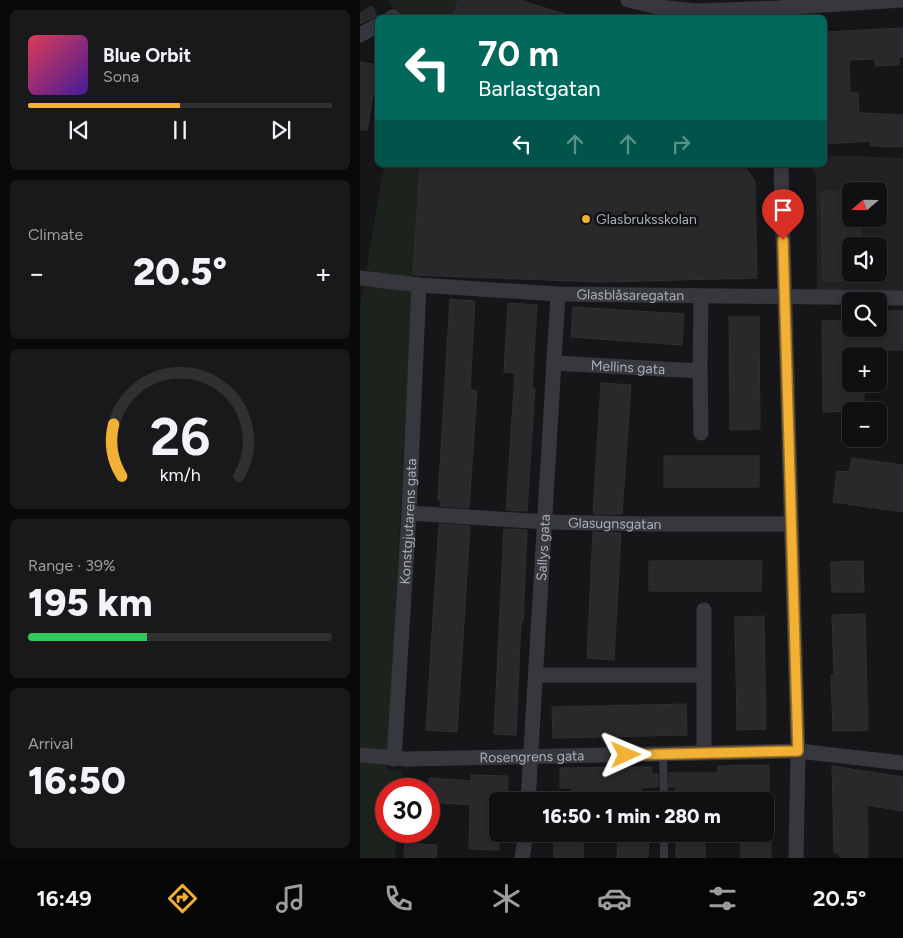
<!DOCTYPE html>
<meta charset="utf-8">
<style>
:root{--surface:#101012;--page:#19191b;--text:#f1f3f6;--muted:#9c9d9f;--line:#303032;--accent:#f2b134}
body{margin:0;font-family:Figtree,sans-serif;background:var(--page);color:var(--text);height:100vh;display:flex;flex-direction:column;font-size:19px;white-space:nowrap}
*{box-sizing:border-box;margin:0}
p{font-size:16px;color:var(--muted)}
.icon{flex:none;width:28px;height:28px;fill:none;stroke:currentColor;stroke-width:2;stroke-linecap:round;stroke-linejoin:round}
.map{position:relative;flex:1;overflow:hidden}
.panel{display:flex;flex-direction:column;gap:10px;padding:10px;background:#09090a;width:360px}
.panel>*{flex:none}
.guide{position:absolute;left:15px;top:15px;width:452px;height:152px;border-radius:8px;box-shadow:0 2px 8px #0003,0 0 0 1px var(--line);background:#00695c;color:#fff;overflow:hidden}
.needle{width:32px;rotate:250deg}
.buttons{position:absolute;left:482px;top:182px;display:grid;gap:10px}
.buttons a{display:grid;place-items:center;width:45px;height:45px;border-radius:8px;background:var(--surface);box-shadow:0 2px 8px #0003,0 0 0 1px var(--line);font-size:25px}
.speed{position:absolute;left:15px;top:778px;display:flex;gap:10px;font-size:25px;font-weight:700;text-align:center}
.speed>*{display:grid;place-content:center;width:65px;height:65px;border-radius:50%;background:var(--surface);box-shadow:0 2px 8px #0003,0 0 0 1px var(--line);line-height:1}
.speed .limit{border:8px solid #d22;background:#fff;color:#111}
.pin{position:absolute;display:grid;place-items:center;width:42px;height:42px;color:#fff;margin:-51px -21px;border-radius:50% 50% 50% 0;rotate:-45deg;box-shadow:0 0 5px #0007}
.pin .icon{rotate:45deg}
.me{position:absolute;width:55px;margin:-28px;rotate:89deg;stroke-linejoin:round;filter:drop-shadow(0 0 4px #0008)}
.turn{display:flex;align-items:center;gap:18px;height:105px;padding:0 20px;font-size:22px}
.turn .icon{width:65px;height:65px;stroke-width:2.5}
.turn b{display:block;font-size:35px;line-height:42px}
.lanes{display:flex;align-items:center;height:48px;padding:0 20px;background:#0003;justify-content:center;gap:25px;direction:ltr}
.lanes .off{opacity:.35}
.big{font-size:38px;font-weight:800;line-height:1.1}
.panel .tile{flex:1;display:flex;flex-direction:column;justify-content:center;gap:8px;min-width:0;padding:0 18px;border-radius:8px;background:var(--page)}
.panel .dial{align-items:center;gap:0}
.dial svg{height:130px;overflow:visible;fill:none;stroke:var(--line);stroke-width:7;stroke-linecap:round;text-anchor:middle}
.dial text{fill:var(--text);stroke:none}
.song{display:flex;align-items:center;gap:15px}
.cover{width:60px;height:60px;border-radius:8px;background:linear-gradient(135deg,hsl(350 70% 55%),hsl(260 70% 35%))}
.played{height:5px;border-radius:2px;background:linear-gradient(90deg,var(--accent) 50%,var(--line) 50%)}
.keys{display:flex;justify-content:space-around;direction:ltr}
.heat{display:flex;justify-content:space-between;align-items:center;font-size:28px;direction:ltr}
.charge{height:8px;border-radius:4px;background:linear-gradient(90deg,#34c759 39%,var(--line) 0)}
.trip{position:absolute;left:129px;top:792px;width:285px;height:50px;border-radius:8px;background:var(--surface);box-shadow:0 2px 8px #0003,0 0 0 1px var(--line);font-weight:800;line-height:50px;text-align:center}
.dock{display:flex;height:80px;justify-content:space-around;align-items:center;background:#060607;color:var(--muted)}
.dock .icon{width:35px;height:35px}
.dock .on{color:var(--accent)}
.dock b{font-size:22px;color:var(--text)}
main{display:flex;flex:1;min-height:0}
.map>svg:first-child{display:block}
.built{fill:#222225;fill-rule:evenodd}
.green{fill:#1c231d}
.building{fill:#29292c;stroke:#303034}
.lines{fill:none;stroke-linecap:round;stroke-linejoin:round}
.service{stroke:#37383d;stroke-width:8}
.minor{stroke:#37383d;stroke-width:15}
.route-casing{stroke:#9d7322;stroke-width:12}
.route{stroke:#f2b134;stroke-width:9}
.poi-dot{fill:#f2b134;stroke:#111113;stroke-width:2}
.labels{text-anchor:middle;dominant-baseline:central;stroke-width:5;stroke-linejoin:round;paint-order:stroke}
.poi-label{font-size:14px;fill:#a8adb8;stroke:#111113;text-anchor:start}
.street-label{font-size:14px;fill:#a8adb8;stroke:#111113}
</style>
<main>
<section class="panel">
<div class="tile">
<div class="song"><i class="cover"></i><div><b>Blue Orbit</b><p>Sona</p></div></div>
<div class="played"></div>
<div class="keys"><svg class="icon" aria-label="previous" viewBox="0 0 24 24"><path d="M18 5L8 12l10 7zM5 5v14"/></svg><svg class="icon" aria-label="pause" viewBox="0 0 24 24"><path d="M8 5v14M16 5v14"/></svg><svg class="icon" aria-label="next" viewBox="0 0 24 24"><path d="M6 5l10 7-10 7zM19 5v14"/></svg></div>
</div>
<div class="tile"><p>Climate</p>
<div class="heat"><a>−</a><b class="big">20.5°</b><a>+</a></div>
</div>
<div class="tile dial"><svg viewBox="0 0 100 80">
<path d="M14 69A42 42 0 1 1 86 69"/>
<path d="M14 69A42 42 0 0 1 9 37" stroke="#f2b134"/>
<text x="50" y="56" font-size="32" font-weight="700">26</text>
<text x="50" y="72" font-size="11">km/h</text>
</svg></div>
<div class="tile"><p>Range · 39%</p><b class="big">195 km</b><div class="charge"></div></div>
<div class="tile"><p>Arrival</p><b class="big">16:50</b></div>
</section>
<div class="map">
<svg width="543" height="858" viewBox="0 0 543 858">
<rect width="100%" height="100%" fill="#161618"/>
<!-- built -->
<path class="built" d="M465 155 543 158V298L457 297 456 175 450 165H465ZM491 191H519V219H491ZM491 246H519V274H491Z"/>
<!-- green -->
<path class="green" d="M28 0H98L93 18 38 17Z
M24 165H60L53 276 27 770 42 772 40 789H26V831H37L35 858H0V308Z"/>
<!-- building -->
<path class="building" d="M98 0H159L205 14V18H93Z
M12 6 17 16 0 24V13Z
M543 28V57H539V65L515 66V59L489 60 490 93H498L499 113 543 115V147L510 146 511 141 465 144V32Z
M0 62 18 65 7 130H0Z
M60 165H384L395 181 397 278 241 282 53 275Z
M461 192H491V219H501V246H491V280H463Z
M90 299 115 301 110 390 117 391 109 508 80 506 81 500H78Z
M148 303 177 305 172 388H175L167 511 146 510 155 373 144 372Z
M213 307 324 314 322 345 211 337Z
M519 311H543V350H503V356H491V384H504V411L463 412 462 321H491V329H519Z
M369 317H399L400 429 370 430Z
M241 383 271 385 262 514H234L233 510Z
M304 456H399V487H304Z
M492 458 543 465V512L473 502 477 471 489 472Z
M79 524 110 526 97 732 66 730Z
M144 529 167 530 163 622H161L156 735 134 734Z
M233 532 261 533 254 660 227 658Z
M289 561H402L401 591H289Z
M503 561 504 592H472L471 562Z
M505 614 508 730 473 731 471 675H474L472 615Z
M404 616 406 729 377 730 375 617Z
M326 704 327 735 193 738 192 707Z
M409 765V793L344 794V801H315V787H309V773H358V766Z
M472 766 543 777V811L507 805 508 858H480L479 853H474Z
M292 767V774H298V787L281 788V801H212V788H200V768Z
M111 775 148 776 147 801H138L139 850 109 849 110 805 69 802V778L111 781Z
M194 834H224L223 858H194Z
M258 834H289L288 858H257Z
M316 834H345V858H316Z
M380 834H411V858H381Z
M45 843 77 845 76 858H44Z"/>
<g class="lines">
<!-- service -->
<path class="service" d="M303 754 304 801
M304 834V858"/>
<!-- minor -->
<g class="minor">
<path d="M268 0 298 7 337 11 418 8 542 0"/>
<path d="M31 18 33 17"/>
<path d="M0 35 18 25"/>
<path d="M421 165 438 751 436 858"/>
<path id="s1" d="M0 278 59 285 198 294 543 298"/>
<path id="s2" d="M194 363 340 371 341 297"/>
<path d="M340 371 341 433"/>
<path id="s3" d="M49 513 185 522 287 524H430"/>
<path d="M176 675H344V753"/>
<path d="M344 675V610"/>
<path id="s4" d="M0 755 47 759 438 751 543 763"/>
<path id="s5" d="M34 759 49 513 59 285"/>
<path id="s6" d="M168 801 198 294"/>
<path d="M162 858 166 834"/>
</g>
</g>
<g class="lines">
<!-- route casing -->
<g class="route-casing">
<path id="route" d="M266 755 438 751 423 240"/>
</g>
<!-- route -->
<use href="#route" class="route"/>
</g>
<!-- markers -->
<circle class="poi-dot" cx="226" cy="219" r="5"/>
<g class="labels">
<!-- poi labels -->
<g class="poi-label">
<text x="236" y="219">Glasbruksskolan</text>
</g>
<!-- street labels -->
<g class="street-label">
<text stroke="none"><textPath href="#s1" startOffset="271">Glasblåsaregatan</textPath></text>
<text stroke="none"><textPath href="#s2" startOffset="74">Mellins gata</textPath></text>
<text stroke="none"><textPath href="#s5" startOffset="238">Konstgjutarens gata</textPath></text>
<text stroke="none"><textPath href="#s3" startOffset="206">Glasugnsgatan</textPath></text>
<text stroke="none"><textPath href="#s6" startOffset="254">Sallys gata</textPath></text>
<text stroke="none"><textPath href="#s4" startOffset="172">Rosengrens gata</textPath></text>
</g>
</g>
</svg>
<div class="buttons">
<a><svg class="needle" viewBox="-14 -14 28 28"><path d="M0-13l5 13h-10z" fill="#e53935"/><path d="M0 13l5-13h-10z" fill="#9c9d9f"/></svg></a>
<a><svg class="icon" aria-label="sound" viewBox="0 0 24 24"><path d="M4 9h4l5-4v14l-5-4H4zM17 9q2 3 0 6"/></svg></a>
<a><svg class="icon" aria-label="search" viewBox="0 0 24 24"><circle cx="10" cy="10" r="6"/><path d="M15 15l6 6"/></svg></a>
<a>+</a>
<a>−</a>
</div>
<div class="speed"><div class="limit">30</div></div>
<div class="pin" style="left:423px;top:240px;background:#d93025"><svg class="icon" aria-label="arrive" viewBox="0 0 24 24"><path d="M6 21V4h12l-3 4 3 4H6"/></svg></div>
<svg class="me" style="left:266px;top:755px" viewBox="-20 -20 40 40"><path d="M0-17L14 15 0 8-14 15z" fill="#f2b134" stroke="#fff" stroke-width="4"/></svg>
<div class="trip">16:50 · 1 min · 280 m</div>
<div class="guide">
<div class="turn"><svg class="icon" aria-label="left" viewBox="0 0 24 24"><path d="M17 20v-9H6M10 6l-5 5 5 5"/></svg><div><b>70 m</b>Barlastgatan</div></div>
<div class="lanes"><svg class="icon" aria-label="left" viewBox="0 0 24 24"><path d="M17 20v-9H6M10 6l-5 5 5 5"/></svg><svg class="icon off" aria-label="ahead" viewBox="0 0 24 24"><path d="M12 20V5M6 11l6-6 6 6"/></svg><svg class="icon off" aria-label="ahead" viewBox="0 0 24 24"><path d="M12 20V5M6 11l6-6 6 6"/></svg><svg class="icon off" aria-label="right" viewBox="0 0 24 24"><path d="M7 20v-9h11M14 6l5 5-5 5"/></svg></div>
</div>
</div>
</main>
<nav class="dock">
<b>16:49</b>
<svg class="icon on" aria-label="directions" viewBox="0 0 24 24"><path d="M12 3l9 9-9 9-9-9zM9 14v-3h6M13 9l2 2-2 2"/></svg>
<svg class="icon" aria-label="music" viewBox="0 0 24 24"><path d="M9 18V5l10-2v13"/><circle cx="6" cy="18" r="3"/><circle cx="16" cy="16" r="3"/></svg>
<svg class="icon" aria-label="phone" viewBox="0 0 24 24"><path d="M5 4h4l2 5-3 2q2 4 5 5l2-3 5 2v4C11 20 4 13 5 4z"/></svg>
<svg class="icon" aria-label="climate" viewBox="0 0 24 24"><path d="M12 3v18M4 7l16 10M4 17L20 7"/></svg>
<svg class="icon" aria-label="car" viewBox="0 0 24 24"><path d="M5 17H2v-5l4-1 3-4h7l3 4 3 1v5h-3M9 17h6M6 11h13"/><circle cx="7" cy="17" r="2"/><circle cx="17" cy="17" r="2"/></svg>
<svg class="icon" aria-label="filters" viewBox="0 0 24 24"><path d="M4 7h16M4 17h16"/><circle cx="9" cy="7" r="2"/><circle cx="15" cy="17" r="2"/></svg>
<b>20.5°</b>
</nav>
